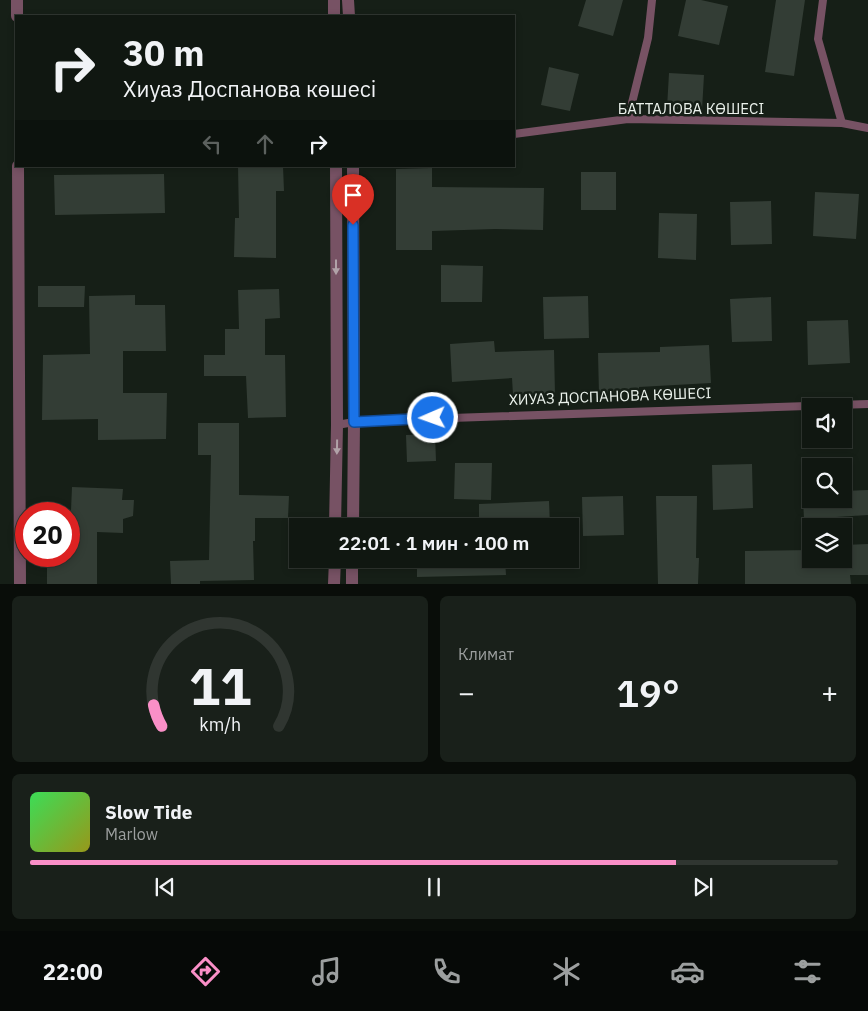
<!DOCTYPE html>
<html lang="ru">
<meta charset="utf-8">
<style>
:root{--surface:#101711;--page:#19201a;--text:#f1f3f6;--muted:#9c9f9f;--line:#303631;--accent:#fa8fc7}
body{margin:0;font-family:"IBM Plex Sans",sans-serif;background:var(--page);color:var(--text);height:100vh;display:flex;flex-direction:column;font-size:19px;white-space:nowrap}
*{box-sizing:border-box;margin:0}
p{font-size:16px;color:var(--muted)}
.icon{flex:none;width:28px;height:28px;fill:none;stroke:currentColor;stroke-width:2;stroke-linecap:round;stroke-linejoin:round}
.map{position:relative;height:584px;overflow:hidden}
.sheet{display:flex;flex-direction:column;gap:12px;padding:12px;background:#090d09;flex:1}
.sheet>*{flex:none}
.guide{position:absolute;left:15px;top:15px;width:500px;height:152px;border-radius:0px;box-shadow:0 2px 8px #0003,0 0 0 1px var(--line);background:#101711;color:var(--text);overflow:hidden}
.tools{position:absolute;left:802px;top:398px;display:grid;gap:10px}
.tools a{display:grid;place-items:center;width:50px;height:50px;border-radius:0px;background:var(--surface);box-shadow:0 2px 8px #0003,0 0 0 1px var(--line);font-size:25px}
.speed{position:absolute;left:15px;top:502px;display:flex;gap:10px;font-size:25px;font-weight:700;text-align:center}
.speed>*{display:grid;place-content:center;width:65px;height:65px;border-radius:50%;background:var(--surface);box-shadow:0 2px 8px #0003,0 0 0 1px var(--line);line-height:1}
.speed .limit{border:8px solid #d22;background:#fff;color:#111}
.pin{position:absolute;display:grid;place-items:center;width:42px;height:42px;color:#fff;margin:-51px -21px;border-radius:50% 50% 50% 0;rotate:-45deg;box-shadow:0 0 5px #0007}
.pin .icon{rotate:45deg}
.me{position:absolute;width:55px;margin:-28px;rotate:268deg;stroke-linejoin:round;filter:drop-shadow(0 0 4px #0008)}
.turn{display:flex;align-items:center;gap:18px;height:105px;padding:0 25px;font-size:22px}
.turn .icon{width:65px;height:65px;stroke-width:2.5}
.turn b{display:block;font-size:35px;line-height:42px}
.lanes{display:flex;align-items:center;height:48px;padding:0 25px;background:#0003;justify-content:center;gap:25px;direction:ltr}
.lanes .off{opacity:.35}
.big{font-size:38px;font-weight:600;line-height:1.1}
.sheet .widget{flex:1;display:flex;flex-direction:column;justify-content:center;gap:8px;min-width:0;padding:0 18px;border-radius:8px;background:var(--page)}
.sheet .dial{align-items:center;gap:0}
.dial svg{height:130px;overflow:visible;fill:none;stroke:var(--line);stroke-width:7;stroke-linecap:round;text-anchor:middle}
.dial text{fill:var(--text);stroke:none}
.song{display:flex;align-items:center;gap:15px}
.cover{width:60px;height:60px;border-radius:8px;background:linear-gradient(135deg,hsl(130 70% 55%),hsl(60 70% 35%))}
.played{height:5px;border-radius:2px;background:linear-gradient(90deg,var(--accent) 80%,var(--line) 80%)}
.keys{display:flex;justify-content:space-around;direction:ltr}
.heat{display:flex;justify-content:space-between;align-items:center;font-size:28px;direction:ltr}
.sheet .tiles{flex:1;display:grid;gap:12px;grid-template-columns:1fr 1fr}
.widget:last-child{grid-column:span 2}
.trip{position:absolute;left:289px;top:518px;width:290px;height:50px;border-radius:0px;background:var(--surface);box-shadow:0 2px 8px #0003,0 0 0 1px var(--line);font-weight:600;line-height:50px;text-align:center}
.menu{display:flex;height:80px;justify-content:space-around;align-items:center;background:#060907;color:var(--muted)}
.menu .icon{width:35px;height:35px}
.menu .on{color:var(--accent)}
.menu b{font-size:22px;color:var(--text)}
.map>svg:first-child{display:block}
.building{fill:#333d35}
.lines{fill:none;stroke-linecap:round;stroke-linejoin:round}
.service{stroke:#775264;stroke-width:8}
.minor{stroke:#775264;stroke-width:12}
.tertiary{stroke:#775264;stroke-width:12}
.oneway{fill:#b1a2a8}
.route-casing{stroke:#114b97;stroke-width:12}
.route{stroke:#1a73e8;stroke-width:9}
.labels{text-anchor:middle;dominant-baseline:central;stroke-width:5;stroke-linejoin:round;paint-order:stroke}
.street-label{font-size:15px;fill:#ebf2ec;stroke:#161f17}
</style>
<div class="map">
<svg width="868" height="584" viewBox="0 0 868 584">
<rect width="100%" height="100%" fill="#161f17"/>
<!-- building -->
<path class="building" d="M586 0H623L613 36 578 26Z
M686 0H701L728 6 719 45 678 36Z
M776 0H805L794 76 765 72Z
M549 67 579 74 570 111 541 105Z
M669 73 704 75 702 110 667 108Z
M238 166H283L284 191H276V258L234 257 235 218H239Z
M432 168V187L544 188 543 230 495 229 432 231V250H396V169Z
M581 172H616V210H581Z
M164 174 165 213 55 215 54 175Z
M815 192 859 194 856 239 813 236Z
M771 201 772 244 731 245 730 202Z
M659 213 697 214 696 260 658 258Z
M441 265 483 266 482 302H441Z
M38 286H85L84 307H38Z
M279 289 280 318 265 319V355H285L286 417 248 418 246 376H204V355H225V329H239L238 290Z
M135 295V305H165L166 351H123V393H167L166 439 98 440V419L42 420 43 355 90 354 89 296Z
M588 296 589 338 544 339 543 297Z
M771 297 772 341 732 342 730 299Z
M848 320 850 363 808 365 807 321Z
M494 341 495 352 554 350 555 394 513 395 512 378 452 382 450 344Z
M709 345 711 383 639 387V394H599L598 353 660 352V347Z
M198 423H239V495L289 496 288 518H255V541H253L254 580 200 581V584H171L170 561 209 560 211 455H198Z
M435 434 436 461 407 462 406 435Z
M455 463H492L491 500 454 499Z
M752 464 753 508 713 510 712 465Z
M72 487 123 489 122 500H134L133 516 123 519V533L97 532V584H47V558H69Z
M868 490V515L804 519 803 499H844V491Z
M623 496 624 535 583 536 582 497Z
M656 496H697L696 558H699L698 584H658Z
M549 501 550 526H479V504Z
M868 544V575H850L851 584H745V551L811 550V559H844V545Z
M417 559H505L506 575 417 577Z"/>
<g class="lines">
<!-- service -->
<path class="service" d="M823 0 818 39 842 123
M628 119 648 38 652 0
M514 134 628 119 842 123 868 128
M337 425 354 422 393 420 868 404"/>
<!-- minor -->
<path class="minor" d="M17 0V16
M18 166 20 584"/>
<!-- tertiary -->
<path class="tertiary" d="M334 0V16
M348 0 349 16
M335 526 337 425 336 166
M353 526 354 422 353 166
M334 584 335 559
M352 584V559"/>
</g>
<!-- one-way arrows -->
<defs><path id="oneway-solid" d="M-6-.8H1V-3.2L6.5 0L1 3.2V.8H-6Z" transform="scale(1.25)"/></defs>
<g class="oneway">
<use href="#oneway-solid" transform="translate(336 267) rotate(90)"/>
<use href="#oneway-solid" transform="translate(337 447) rotate(91)"/>
</g>
<g class="lines">
<!-- route casing -->
<g class="route-casing">
<path id="route" d="M353 225 354 422 433 418"/>
</g>
<!-- route -->
<use href="#route" class="route"/>
</g>
<g class="labels">
<!-- street labels -->
<g class="street-label">
<text x="691" y="108">БАТТАЛОВА КӨШЕСІ</text>
<text transform="translate(610 396) rotate(-2)">ХИУАЗ ДОСПАНОВА КӨШЕСІ</text>
</g>
</g>
</svg>
<div class="tools">
<a><svg class="icon" aria-label="sound" viewBox="0 0 24 24"><path d="M4 9h4l5-4v14l-5-4H4zM17 9q2 3 0 6"/></svg></a>
<a><svg class="icon" aria-label="search" viewBox="0 0 24 24"><circle cx="10" cy="10" r="6"/><path d="M15 15l6 6"/></svg></a>
<a><svg class="icon" aria-label="layers" viewBox="0 0 24 24"><path d="M12 4l9 5-9 5-9-5zM3 14l9 5 9-5"/></svg></a>
</div>
<div class="speed"><div class="limit">20</div></div>
<div class="pin" style="left:353px;top:225px;background:#d93025"><svg class="icon" aria-label="arrive" viewBox="0 0 24 24"><path d="M6 21V4h12l-3 4 3 4H6"/></svg></div>
<svg class="me" style="left:433px;top:418px" viewBox="-20 -20 40 40"><circle r="17" fill="#1a73e8" stroke="#fff" stroke-width="3"/><path d="M0-11L8 9 0 5-8 9z" fill="#fff"/></svg>
<div class="trip">22:01 · 1 мин · 100 m</div>
<div class="guide">
<div class="turn"><svg class="icon" aria-label="right" viewBox="0 0 24 24"><path d="M7 20v-9h11M14 6l5 5-5 5"/></svg><div><b>30 m</b>Хиуаз Доспанова көшесі</div></div>
<div class="lanes"><svg class="icon off" aria-label="left" viewBox="0 0 24 24"><path d="M17 20v-9H6M10 6l-5 5 5 5"/></svg><svg class="icon off" aria-label="ahead" viewBox="0 0 24 24"><path d="M12 20V5M6 11l6-6 6 6"/></svg><svg class="icon" aria-label="right" viewBox="0 0 24 24"><path d="M7 20v-9h11M14 6l5 5-5 5"/></svg></div>
</div>
</div>
<section class="sheet">
<div class="tiles">
<div class="widget dial"><svg viewBox="0 0 100 80">
<path d="M14 69A42 42 0 1 1 86 69"/>
<path d="M14 69A42 42 0 0 1 9 56" stroke="#fa8fc7"/>
<text x="50" y="56" font-size="32" font-weight="700">11</text>
<text x="50" y="72" font-size="11">km/h</text>
</svg></div>
<div class="widget"><p>Климат</p>
<div class="heat"><a>−</a><b class="big">19°</b><a>+</a></div>
</div>
<div class="widget">
<div class="song"><i class="cover"></i><div><b>Slow Tide</b><p>Marlow</p></div></div>
<div class="played"></div>
<div class="keys"><svg class="icon" aria-label="previous" viewBox="0 0 24 24"><path d="M18 5L8 12l10 7zM5 5v14"/></svg><svg class="icon" aria-label="pause" viewBox="0 0 24 24"><path d="M8 5v14M16 5v14"/></svg><svg class="icon" aria-label="next" viewBox="0 0 24 24"><path d="M6 5l10 7-10 7zM19 5v14"/></svg></div>
</div>
</div>
</section>
<nav class="menu">
<b>22:00</b>
<svg class="icon on" aria-label="directions" viewBox="0 0 24 24"><path d="M12 3l9 9-9 9-9-9zM9 14v-3h6M13 9l2 2-2 2"/></svg>
<svg class="icon" aria-label="music" viewBox="0 0 24 24"><path d="M9 18V5l10-2v13"/><circle cx="6" cy="18" r="3"/><circle cx="16" cy="16" r="3"/></svg>
<svg class="icon" aria-label="phone" viewBox="0 0 24 24"><path d="M5 4h4l2 5-3 2q2 4 5 5l2-3 5 2v4C11 20 4 13 5 4z"/></svg>
<svg class="icon" aria-label="climate" viewBox="0 0 24 24"><path d="M12 3v18M4 7l16 10M4 17L20 7"/></svg>
<svg class="icon" aria-label="car" viewBox="0 0 24 24"><path d="M5 17H2v-5l4-1 3-4h7l3 4 3 1v5h-3M9 17h6M6 11h13"/><circle cx="7" cy="17" r="2"/><circle cx="17" cy="17" r="2"/></svg>
<svg class="icon" aria-label="filters" viewBox="0 0 24 24"><path d="M4 7h16M4 17h16"/><circle cx="9" cy="7" r="2"/><circle cx="15" cy="17" r="2"/></svg>
</nav>
